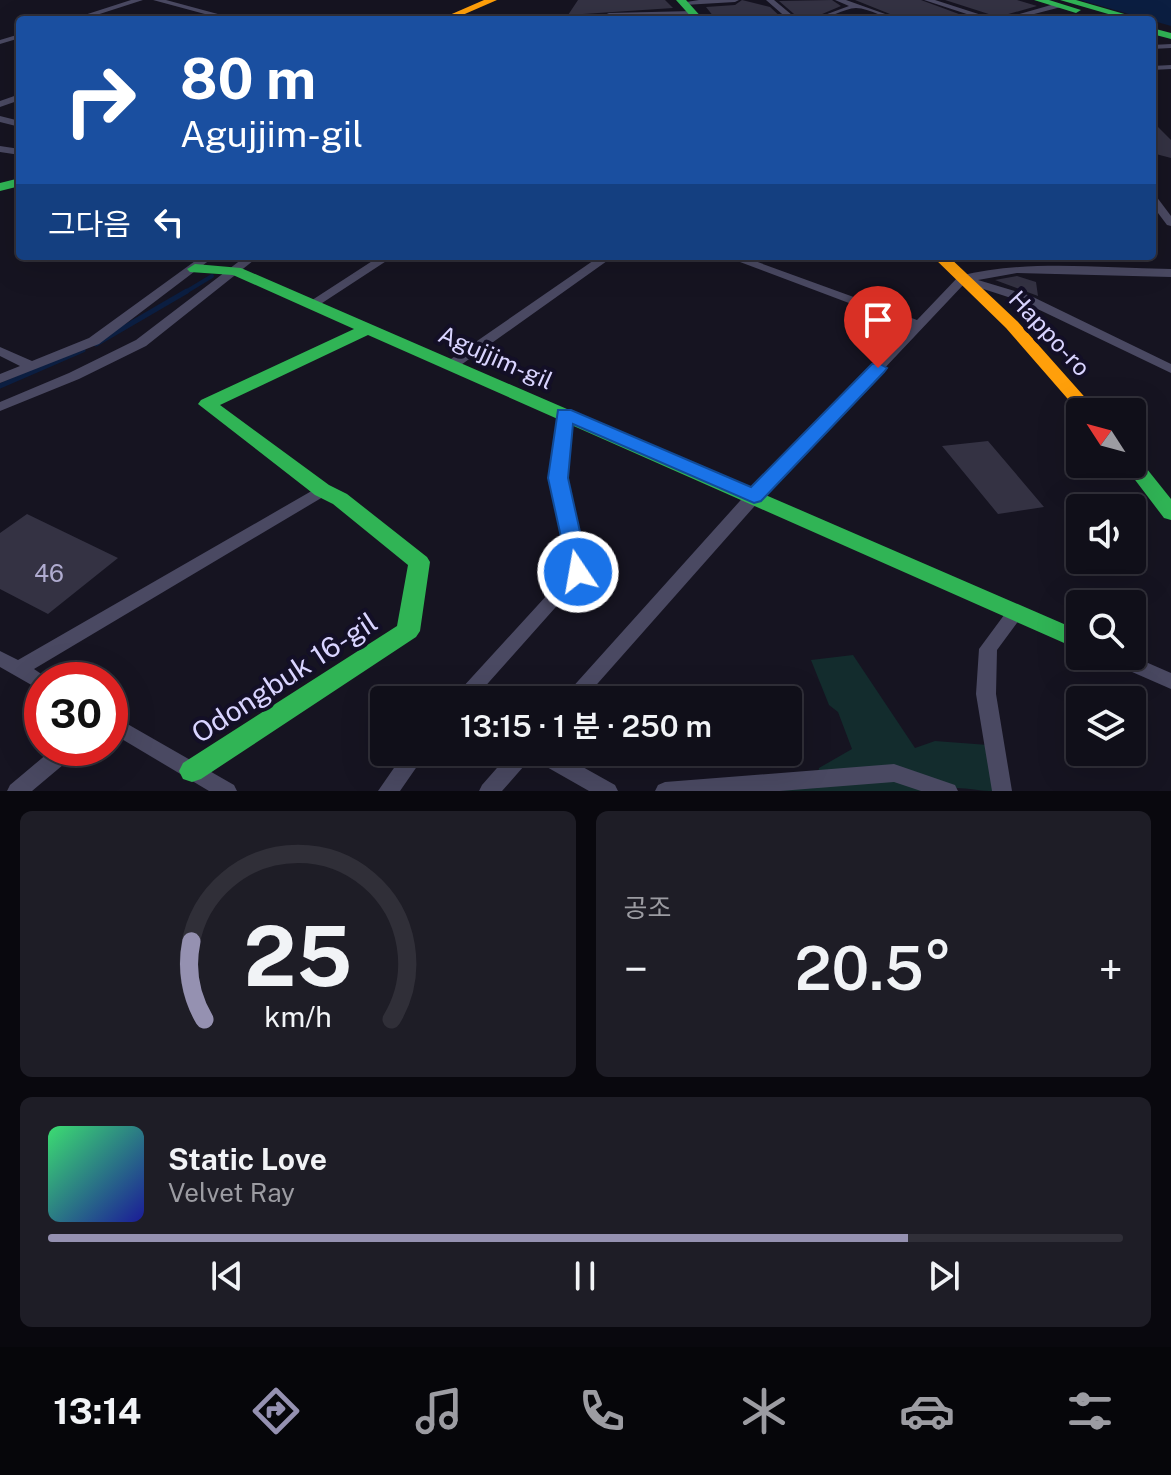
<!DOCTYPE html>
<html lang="ko">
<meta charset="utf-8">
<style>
:root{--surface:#100f19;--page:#1e1d26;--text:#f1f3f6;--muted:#9c9ca2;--line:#302f38;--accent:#9591b1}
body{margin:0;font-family:"Public Sans","Noto Sans KR",sans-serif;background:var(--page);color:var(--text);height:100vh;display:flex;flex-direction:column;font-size:30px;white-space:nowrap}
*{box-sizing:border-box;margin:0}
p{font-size:26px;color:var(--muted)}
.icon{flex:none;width:44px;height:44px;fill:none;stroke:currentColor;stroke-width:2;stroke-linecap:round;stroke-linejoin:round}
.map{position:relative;height:791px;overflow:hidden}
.sheet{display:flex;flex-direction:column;gap:20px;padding:20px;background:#09080e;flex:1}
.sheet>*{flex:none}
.hud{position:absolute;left:16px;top:16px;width:1140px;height:244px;border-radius:8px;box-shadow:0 8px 32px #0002,0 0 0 2px var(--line);background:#1a4fa0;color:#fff;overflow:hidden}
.needle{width:52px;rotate:306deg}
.controls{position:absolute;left:1066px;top:398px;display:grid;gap:16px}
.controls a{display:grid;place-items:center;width:80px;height:80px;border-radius:8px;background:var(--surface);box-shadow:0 8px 32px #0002,0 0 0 2px var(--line);font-size:40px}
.speed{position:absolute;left:24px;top:662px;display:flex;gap:16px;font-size:40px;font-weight:700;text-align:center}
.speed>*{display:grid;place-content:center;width:104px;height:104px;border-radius:50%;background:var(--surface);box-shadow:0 8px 32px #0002,0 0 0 2px var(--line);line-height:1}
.speed .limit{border:12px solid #d22;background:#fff;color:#111}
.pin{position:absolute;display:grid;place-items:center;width:68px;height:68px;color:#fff;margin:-82px -34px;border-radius:50% 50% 50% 0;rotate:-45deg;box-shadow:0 0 8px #0007}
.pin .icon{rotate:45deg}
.me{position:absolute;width:88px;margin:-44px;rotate:348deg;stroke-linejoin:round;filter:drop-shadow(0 0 6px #0008)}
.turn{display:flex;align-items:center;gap:28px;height:168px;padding:0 32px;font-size:36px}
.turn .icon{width:104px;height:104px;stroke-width:2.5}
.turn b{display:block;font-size:56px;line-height:68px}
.then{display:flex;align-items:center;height:76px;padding:0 32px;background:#0003;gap:16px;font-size:30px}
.big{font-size:60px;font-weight:600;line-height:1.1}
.sheet .card{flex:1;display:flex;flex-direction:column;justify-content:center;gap:12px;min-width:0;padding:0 28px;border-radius:12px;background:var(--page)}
.sheet .dial{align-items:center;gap:0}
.dial svg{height:208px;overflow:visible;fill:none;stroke:var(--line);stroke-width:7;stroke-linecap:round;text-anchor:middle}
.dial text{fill:var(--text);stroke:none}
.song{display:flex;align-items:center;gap:24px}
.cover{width:96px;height:96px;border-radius:12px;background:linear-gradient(135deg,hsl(140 70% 55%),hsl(240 70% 35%))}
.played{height:8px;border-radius:4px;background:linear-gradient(90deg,var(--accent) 80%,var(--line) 80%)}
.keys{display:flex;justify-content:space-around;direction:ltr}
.heat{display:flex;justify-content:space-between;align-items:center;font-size:44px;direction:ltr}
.sheet .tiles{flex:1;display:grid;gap:20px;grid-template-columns:1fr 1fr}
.card:last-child{grid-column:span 2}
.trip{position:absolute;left:370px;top:686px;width:432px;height:80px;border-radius:8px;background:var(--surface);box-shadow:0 8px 32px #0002,0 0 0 2px var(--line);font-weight:600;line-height:80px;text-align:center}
.menu{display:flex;height:128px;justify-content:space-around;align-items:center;background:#06060a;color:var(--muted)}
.menu .icon{width:56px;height:56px}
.menu .selected{color:var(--accent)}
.menu b{font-size:36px;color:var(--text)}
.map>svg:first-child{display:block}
.green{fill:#132c2d}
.water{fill:#0b1e41}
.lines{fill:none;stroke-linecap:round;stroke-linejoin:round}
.stream-far1{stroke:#0b1e41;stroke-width:4}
.stream{stroke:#0b1e41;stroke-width:5}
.building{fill:#343243}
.street{fill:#4a4962;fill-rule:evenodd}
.fast{fill:#30b455;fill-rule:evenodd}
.slow{fill:#ff9f0a;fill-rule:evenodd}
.route{fill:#1a73e8;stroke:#114b97;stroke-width:2}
.labels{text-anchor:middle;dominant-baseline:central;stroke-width:8;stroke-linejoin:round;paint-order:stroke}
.street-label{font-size:24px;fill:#d9d4ff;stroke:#130f26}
.near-number-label{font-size:24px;fill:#b0acd0}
.near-street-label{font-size:28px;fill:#d9d4ff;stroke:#130f26}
</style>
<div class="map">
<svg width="1171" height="791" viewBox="0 0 1171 791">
<rect width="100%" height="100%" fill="#161421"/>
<!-- green -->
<path class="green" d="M853 655 915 748 935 741 988 745 994 791C974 791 956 784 939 791H714L814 788 819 768 852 749 838 712 829 705 811 660Z"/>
<!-- water -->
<path class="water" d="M1080 0H1171V26Z"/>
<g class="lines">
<!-- stream-far1 -->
<path class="stream-far1" d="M184 293 212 276"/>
<!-- stream -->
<path class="stream" d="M96 344 187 291
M0 386 83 350"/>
</g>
<!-- building -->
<path class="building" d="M578 0H665L673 8 568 15Z
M742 0 770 7 784 20H730L729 16 714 17 706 7 735 5Z
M832 0 841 6 808 20H801L779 1Z
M855 0H921L975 20H905Z
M945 0H1017L1037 6 998 17Z
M1152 121 1171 140V158L1152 153Z
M1017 276 1036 282 1038 296 995 280Z
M988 441 1044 507 998 514 942 446Z
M27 514 118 558 48 614 0 589V533Z"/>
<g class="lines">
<!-- street -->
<path class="street" d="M131 0H143L81 20H69Z
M153 0H166L240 20H227Z
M699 0H739L735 2 684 5 680 3Z
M766 0H774L798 20H789Z
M835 0H846L902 20C885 20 870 8 856 8 844 8 828 20 811 20L849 6Z
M924 0H935L997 20H985Z
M1058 3 1061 7 1011 20H998Z
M693 11H696V15L610 17 593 20 609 13Z
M20 34V38L0 44V40Z
M1171 44V48L1152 49V45Z
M1171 65V69L1152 70V66Z
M20 94V100L0 107V101Z
M0 116 20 121V127L0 122Z
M0 146 20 149V155L0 152Z
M1152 195 1156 196 1171 216V226L1167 225 1152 205Z
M202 256H215L99 344 0 383V374L20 366 0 356V347L32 361 89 338Z
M246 256H259L146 346 79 379 0 411V402L69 373 136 340Z
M380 256H394L316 307 312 308 306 304Z
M600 256H614L458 367H448L446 364 448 361Z
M724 256H741L917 320 959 276C1028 259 1100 268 1171 269V277L1017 273 978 280 1031 296 1171 364V373L1023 302 965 283 760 500 583 700H561L748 492 910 326Z
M565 410 572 414 566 478 587 572 473 700H451L569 571 550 478 558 414Z
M322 485 328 486 330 490 328 494 34 669 50 680H42V691L0 667V651L18 660Z
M1016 605 1022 607 1025 612 997 650 996 694 1012 791H992L976 694 979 649 1010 607Z
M1105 656H1132L1171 673V689L1107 661Z
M110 714 234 785 237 791H209L110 732Z
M54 748H79L76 754 32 791H7L10 785Z
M405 752H427L400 791H378Z
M511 752H556L615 785 618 791H589L531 758 502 791H479L482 785Z
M894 764 955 785 958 791H921L894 782 780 791H655L658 785 665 782Z"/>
<!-- fast -->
<path class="fast" d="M676 0H686L704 20H694Z
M1034 0H1049L1081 10 1076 13Z
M1060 0H1076L1145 20H1129Z
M1152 28 1171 33V39L1152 34Z
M20 178V186L0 191V183Z
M195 264 241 268 1080 631V650L368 335 220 405 329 485 347 494 427 557 430 562 420 631 416 637 201 779 192 782 183 779 179 771 183 763 397 626 408 565 333 504 315 495 198 404 201 400 354 329 233 275 190 272 187 269Z
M1132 457 1139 459 1171 499V520L1164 518 1123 464H1132Z"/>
<!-- slow -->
<path class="slow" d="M484 0H497L451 20H438Z
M932 256H948L1018 322 1098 412 1080 413 1006 328Z"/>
</g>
<!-- route -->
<path class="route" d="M878 363 887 368 884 372 761 501 754 503 573 424 568 478 589 572 586 578H570L548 478 558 410H571L751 487 872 364Z"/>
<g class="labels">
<!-- street labels -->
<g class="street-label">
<text transform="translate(1050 333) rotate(47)">Happo-ro</text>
<text transform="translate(496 357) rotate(24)">Agujjim-gil</text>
</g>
<!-- near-number labels -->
<g class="near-number-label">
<text x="49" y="573">46</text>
</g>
<!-- near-street labels -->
<g class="near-street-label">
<text transform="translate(284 677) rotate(-33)">Odongbuk 16-gil</text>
</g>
</g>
</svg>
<div class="controls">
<a><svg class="needle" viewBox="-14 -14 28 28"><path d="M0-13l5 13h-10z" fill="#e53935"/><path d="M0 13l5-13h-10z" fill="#9c9ca2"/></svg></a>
<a><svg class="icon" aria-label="sound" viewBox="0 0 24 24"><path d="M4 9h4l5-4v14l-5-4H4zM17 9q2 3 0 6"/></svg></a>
<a><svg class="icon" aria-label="search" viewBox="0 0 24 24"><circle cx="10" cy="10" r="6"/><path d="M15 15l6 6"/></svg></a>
<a><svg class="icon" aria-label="layers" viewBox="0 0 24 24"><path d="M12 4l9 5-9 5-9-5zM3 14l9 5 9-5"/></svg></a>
</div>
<div class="speed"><div class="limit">30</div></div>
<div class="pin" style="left:878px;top:368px;background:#d93025"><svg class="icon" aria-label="arrive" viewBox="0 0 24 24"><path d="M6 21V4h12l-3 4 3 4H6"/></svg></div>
<svg class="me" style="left:578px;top:572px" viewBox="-20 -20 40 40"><circle r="17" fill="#1a73e8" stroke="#fff" stroke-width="3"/><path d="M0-11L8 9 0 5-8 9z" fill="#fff"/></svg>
<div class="trip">13:15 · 1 분 · 250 m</div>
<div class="hud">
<div class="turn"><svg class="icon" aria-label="right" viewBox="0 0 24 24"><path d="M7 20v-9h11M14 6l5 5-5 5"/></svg><div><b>80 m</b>Agujjim-gil</div></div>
<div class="then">그다음<svg class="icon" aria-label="left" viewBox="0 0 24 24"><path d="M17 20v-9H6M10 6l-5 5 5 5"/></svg></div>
</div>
</div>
<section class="sheet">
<div class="tiles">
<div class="card dial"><svg viewBox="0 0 100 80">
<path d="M14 69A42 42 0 1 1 86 69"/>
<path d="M14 69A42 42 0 0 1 9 39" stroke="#9591b1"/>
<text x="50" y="56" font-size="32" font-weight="700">25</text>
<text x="50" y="72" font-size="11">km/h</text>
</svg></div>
<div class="card"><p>공조</p>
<div class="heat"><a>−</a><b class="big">20.5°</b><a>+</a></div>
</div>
<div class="card">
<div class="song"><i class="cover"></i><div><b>Static Love</b><p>Velvet Ray</p></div></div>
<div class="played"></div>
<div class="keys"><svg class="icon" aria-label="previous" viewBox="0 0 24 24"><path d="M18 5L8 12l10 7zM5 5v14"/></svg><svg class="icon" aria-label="pause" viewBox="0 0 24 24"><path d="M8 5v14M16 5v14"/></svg><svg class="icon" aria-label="next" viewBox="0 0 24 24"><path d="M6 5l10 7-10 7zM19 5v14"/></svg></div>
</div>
</div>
</section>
<nav class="menu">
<b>13:14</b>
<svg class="icon selected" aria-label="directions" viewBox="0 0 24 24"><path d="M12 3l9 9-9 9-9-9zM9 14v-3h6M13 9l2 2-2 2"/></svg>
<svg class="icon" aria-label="music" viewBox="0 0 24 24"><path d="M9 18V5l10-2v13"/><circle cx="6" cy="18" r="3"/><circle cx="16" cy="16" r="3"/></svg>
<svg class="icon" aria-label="phone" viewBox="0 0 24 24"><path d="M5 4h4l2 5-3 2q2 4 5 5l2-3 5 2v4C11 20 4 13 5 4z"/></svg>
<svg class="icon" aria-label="climate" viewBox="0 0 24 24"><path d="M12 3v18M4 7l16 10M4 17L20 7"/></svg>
<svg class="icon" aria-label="car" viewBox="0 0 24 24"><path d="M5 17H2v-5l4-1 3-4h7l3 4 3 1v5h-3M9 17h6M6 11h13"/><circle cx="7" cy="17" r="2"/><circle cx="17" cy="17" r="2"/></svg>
<svg class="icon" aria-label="filters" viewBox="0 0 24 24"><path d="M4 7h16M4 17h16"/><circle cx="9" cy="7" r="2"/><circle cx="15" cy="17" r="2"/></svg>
</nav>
